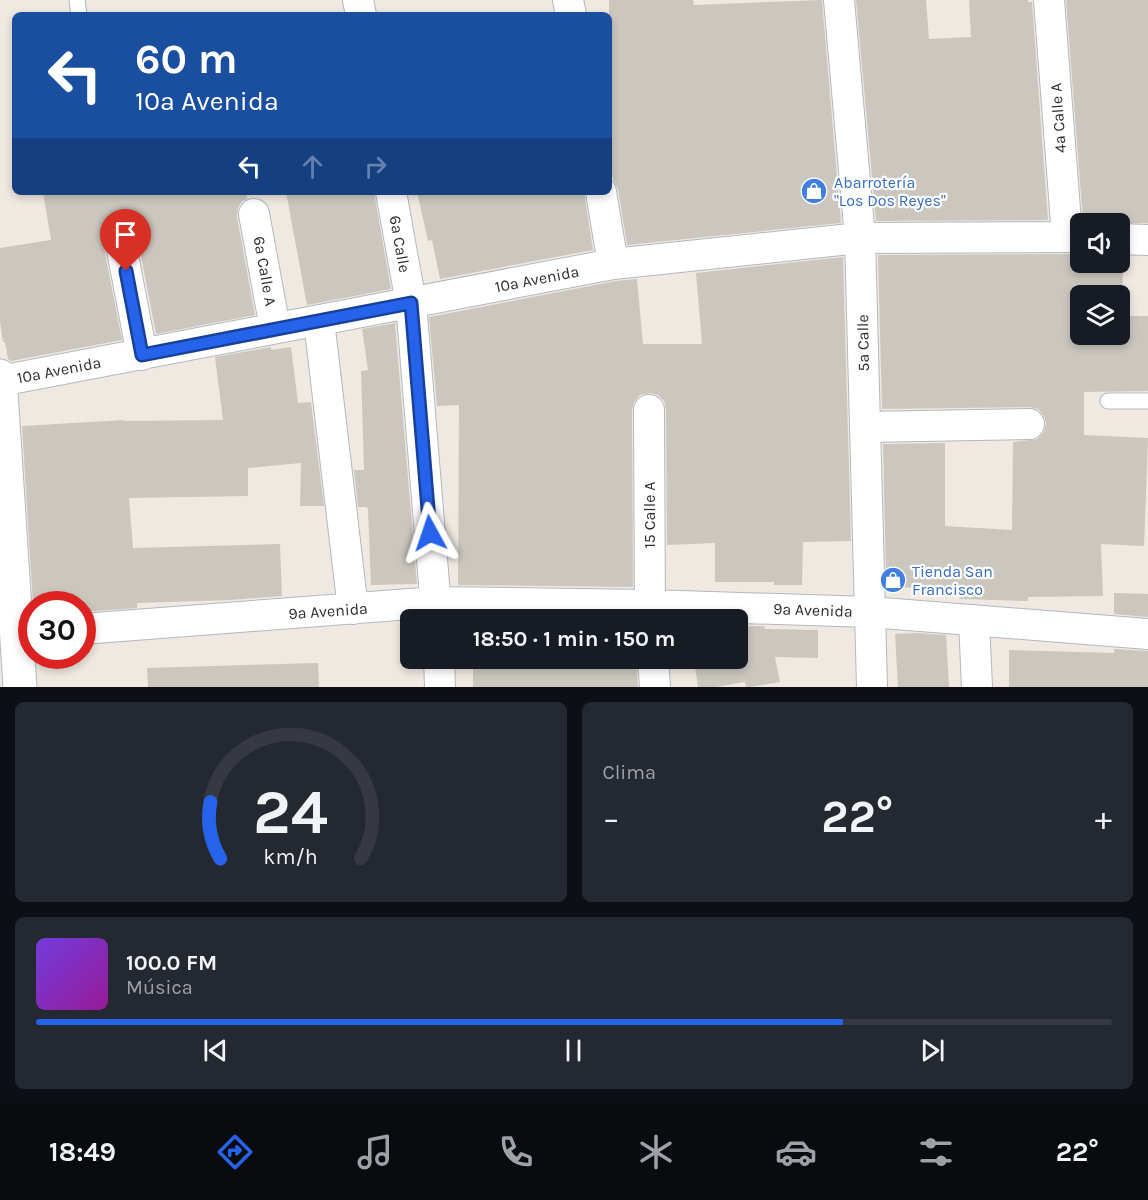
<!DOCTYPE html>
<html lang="es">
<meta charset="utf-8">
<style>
:root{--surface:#171b24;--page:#242831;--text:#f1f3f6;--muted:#9ea1a6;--line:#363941;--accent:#2563eb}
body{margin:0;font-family:Karla,sans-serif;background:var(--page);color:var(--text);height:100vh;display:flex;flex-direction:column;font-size:22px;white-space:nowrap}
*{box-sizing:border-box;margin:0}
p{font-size:20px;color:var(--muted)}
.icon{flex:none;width:33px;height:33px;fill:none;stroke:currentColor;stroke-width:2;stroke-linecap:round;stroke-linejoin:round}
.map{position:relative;height:687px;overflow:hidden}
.sheet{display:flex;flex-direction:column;gap:15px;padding:15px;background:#0d0f14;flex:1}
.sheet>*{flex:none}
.banner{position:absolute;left:12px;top:12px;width:600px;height:183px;border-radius:9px;box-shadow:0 3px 9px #0003;background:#1a4fa0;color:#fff;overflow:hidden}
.controls{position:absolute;left:1070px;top:213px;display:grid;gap:12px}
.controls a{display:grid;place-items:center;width:60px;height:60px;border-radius:9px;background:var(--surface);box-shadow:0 3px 9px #0003;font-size:30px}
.speed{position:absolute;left:18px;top:591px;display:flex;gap:12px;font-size:30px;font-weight:700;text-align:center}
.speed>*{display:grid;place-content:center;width:78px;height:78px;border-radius:50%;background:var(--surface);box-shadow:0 3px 9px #0003;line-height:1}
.speed .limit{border:9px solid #d22;background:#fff;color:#111}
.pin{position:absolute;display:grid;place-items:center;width:51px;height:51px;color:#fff;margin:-62px -26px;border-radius:50% 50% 50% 0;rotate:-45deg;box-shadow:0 0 6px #0007}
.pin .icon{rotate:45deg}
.me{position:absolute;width:66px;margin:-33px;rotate:355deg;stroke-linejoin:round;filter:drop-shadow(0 0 4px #0008)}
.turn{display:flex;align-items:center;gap:21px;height:126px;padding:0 24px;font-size:27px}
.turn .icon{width:78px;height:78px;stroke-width:2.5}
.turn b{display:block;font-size:42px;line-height:51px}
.lanes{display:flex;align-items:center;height:57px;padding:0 24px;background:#0003;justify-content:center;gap:30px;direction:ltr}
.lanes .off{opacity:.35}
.big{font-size:45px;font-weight:700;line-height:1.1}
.sheet .tile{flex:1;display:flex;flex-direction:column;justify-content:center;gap:9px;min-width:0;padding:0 21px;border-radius:9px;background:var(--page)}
.sheet .dial{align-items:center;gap:0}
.dial svg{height:156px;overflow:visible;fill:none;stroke:var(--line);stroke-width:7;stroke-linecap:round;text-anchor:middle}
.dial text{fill:var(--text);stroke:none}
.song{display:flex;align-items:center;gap:18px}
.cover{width:72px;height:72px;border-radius:9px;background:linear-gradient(135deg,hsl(260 70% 55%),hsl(300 70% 35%))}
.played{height:6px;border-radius:3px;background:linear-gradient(90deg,var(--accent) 75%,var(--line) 75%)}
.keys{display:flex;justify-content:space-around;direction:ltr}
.heat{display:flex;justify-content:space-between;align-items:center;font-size:33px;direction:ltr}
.sheet .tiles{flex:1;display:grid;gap:15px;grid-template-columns:1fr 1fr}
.tile:last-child{grid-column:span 2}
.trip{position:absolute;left:400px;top:609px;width:348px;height:60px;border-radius:9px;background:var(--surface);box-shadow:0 3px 9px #0003;font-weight:700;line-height:60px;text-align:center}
.dock{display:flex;height:96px;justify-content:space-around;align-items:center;background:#090b0e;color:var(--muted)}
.dock .icon{width:42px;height:42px}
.dock .active{color:var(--accent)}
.dock b{font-size:27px;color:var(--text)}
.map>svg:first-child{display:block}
.building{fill:#cbc7bf}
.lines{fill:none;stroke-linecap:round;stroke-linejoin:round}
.service-casing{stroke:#b4b7c1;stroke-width:17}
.minor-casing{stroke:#b4b7c1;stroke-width:32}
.secondary-casing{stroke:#b4b7c1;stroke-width:35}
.service{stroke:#fff;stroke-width:15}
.minor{stroke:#fff;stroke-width:30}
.secondary{stroke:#fff;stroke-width:33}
.route-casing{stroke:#184099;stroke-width:15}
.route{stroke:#2563eb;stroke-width:10}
.labels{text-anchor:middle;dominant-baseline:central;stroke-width:4.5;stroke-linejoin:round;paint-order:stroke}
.street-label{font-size:16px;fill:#2e2e2e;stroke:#fff}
.shop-label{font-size:16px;fill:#366cbe;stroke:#fff;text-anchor:start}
</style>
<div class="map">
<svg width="1148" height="687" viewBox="0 0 1148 687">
<rect width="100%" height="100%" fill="#efe9e1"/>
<!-- building -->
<path class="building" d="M609 0H693L694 5 822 0 841 223 627 245 618 189 613 180 609 149Z
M856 0H926L929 39 971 37 969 0H1028V2H1032L1048 220 876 221Z
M1066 0H1148V223L1090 224 1083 221Z
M43 192H246L247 199 242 201 238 208 237 217 255 315 156 334 139 246 135 239 128 234 118 233 110 237 106 245 105 253 122 340 11 361 8 359 5 342H3L0 322V248L51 240Z
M286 192H374L391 289 307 305Z
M417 192H584L593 250 440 279 432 240 428 241Z
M1080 254V262H1119V256H1124L1122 288 1074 285 1071 334H1119V316H1148V391L1084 392V435L1148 438 1144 546 1101 544 1103 596 1028 597V601L960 599 961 589 891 587 886 580 883 444 945 443V526L1012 530 1013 442 1037 439 1044 432 1046 423 1044 416 1038 409 1029 407 882 409 878 255Z
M843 257 851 541 803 542 802 585H774V582H715V543L667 545 666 410 664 401 658 395 650 393 640 395 634 402 632 410 633 587 458 585 459 405 437 406 429 317 616 281 637 279 643 344H702L696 273Z
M395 323 417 584 371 585 368 509 366 507H358L354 470H364L361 371 368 370 362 329Z
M271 347V350L291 347 298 403 311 402 324 506H300L301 463 248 468V496L129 498 133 548 280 544 282 596 230 600 137 603V608L82 612V604H33L22 426 124 420V421L223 420 215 357Z
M1114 593 1148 594V617L1114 614Z
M754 626H764L765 629 818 630V658L775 657 780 682 750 687H746L745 682 716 687H698L695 667 738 660V628Z
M917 633 946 635 949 687H898L895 634Z
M1114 649 1148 651V687H1009V650L1114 653Z
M473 658H636L638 687H473Z
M318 663 319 687H148L147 668Z"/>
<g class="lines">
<!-- service casing -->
<g class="service-casing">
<path id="service" d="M77 0 79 15
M1108 401H1148"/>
</g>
<!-- minor casing -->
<g class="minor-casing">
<path id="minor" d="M358 0 361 15
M568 0 571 15
M839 0 860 238 872 687
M1049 0 1067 236
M391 192 411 303 437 620
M601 192 613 264
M254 214 275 328
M1119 239 1148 240
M122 250 142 355
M319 321 353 609
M0 381 613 264 860 238 1080 237
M649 410 650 620
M865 427 1029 424
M974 620 977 687
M82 629 436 602 649 605 870 612 1148 634
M439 658 440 687
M653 658 655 687"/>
</g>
<!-- secondary casing -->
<g class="secondary-casing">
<path id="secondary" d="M0 376 20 687"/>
</g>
<!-- service -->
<use href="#service" class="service"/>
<!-- minor -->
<use href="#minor" class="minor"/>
<!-- secondary -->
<use href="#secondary" class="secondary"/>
</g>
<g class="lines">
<!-- route casing -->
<g class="route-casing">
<path id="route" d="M126 271 142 355 411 303 430 533"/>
</g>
<!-- route -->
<use href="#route" class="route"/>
</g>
<!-- icons -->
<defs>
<g id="shop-disc" transform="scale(1.35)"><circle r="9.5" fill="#3f7fe0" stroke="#fff"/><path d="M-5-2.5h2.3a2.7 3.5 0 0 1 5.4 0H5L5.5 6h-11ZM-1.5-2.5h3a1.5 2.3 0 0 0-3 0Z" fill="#fff"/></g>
</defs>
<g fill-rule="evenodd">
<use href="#shop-disc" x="814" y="191"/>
<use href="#shop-disc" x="893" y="580"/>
</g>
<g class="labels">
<!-- street labels -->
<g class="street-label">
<text transform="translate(1058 118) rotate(-94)">4a Calle A</text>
<text transform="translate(400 244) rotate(80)">6a Calle</text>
<text transform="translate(265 271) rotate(80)">6a Calle A</text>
<text transform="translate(537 279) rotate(-11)">10a Avenida</text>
<text transform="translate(863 343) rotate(-91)">5a Calle</text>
<text transform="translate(59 370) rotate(-11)">10a Avenida</text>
<text transform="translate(649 515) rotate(-90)">15 Calle A</text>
<text transform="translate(813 610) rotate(2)">9a Avenida</text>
<text transform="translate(328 611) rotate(-4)">9a Avenida</text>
</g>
<!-- shop labels -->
<g class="shop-label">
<text x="834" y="182">Abarrotería<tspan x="834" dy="18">"Los Dos Reyes"</tspan></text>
<text x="912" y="571">Tienda San<tspan x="912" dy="18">Francisco</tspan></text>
</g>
</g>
</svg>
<div class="controls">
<a><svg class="icon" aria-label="sound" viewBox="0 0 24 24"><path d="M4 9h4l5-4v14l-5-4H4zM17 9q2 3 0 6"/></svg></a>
<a><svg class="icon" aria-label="layers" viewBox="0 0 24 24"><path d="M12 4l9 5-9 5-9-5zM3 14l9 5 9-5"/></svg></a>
</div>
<div class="speed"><div class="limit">30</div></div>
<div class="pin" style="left:126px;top:271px;background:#d93025"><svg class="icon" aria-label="arrive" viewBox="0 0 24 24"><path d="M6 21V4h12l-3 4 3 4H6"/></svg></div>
<svg class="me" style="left:430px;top:533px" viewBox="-20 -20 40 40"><path d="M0-17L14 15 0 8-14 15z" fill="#2563eb" stroke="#fff" stroke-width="4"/></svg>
<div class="trip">18:50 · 1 min · 150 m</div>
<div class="banner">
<div class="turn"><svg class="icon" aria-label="left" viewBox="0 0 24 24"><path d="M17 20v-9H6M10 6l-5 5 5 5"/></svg><div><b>60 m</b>10a Avenida</div></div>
<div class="lanes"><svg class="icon" aria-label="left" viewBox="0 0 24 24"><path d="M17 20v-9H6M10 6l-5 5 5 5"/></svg><svg class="icon off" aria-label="ahead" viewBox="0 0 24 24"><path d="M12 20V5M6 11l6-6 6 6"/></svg><svg class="icon off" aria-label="right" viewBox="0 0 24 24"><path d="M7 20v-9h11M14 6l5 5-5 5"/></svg></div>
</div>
</div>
<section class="sheet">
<div class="tiles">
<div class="tile dial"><svg viewBox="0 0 100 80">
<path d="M14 69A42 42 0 1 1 86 69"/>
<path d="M14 69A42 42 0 0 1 9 40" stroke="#2563eb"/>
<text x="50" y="56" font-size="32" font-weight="700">24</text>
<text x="50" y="72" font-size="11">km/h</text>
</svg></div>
<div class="tile"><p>Clima</p>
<div class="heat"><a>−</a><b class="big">22°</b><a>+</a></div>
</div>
<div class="tile">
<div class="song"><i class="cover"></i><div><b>100.0 FM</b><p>Música</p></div></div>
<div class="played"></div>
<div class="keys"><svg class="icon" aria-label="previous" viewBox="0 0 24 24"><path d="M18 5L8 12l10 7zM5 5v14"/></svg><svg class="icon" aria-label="pause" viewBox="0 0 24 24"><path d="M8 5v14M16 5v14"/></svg><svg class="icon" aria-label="next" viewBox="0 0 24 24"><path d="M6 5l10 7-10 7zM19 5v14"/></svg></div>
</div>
</div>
</section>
<nav class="dock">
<b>18:49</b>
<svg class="icon active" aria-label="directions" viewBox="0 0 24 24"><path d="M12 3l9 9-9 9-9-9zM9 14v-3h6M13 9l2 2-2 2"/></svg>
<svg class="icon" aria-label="music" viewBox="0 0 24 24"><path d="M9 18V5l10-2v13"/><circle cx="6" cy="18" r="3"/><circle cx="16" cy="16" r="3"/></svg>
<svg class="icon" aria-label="phone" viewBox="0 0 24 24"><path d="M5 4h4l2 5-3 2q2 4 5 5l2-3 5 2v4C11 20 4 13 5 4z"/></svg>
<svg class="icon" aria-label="climate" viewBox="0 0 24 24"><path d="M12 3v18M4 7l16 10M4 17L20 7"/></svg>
<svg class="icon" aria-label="car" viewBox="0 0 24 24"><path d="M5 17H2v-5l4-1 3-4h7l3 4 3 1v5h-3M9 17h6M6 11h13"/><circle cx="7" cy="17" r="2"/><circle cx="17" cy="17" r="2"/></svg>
<svg class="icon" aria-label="filters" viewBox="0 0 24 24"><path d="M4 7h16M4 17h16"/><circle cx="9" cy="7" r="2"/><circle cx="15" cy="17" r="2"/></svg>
<b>22°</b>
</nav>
